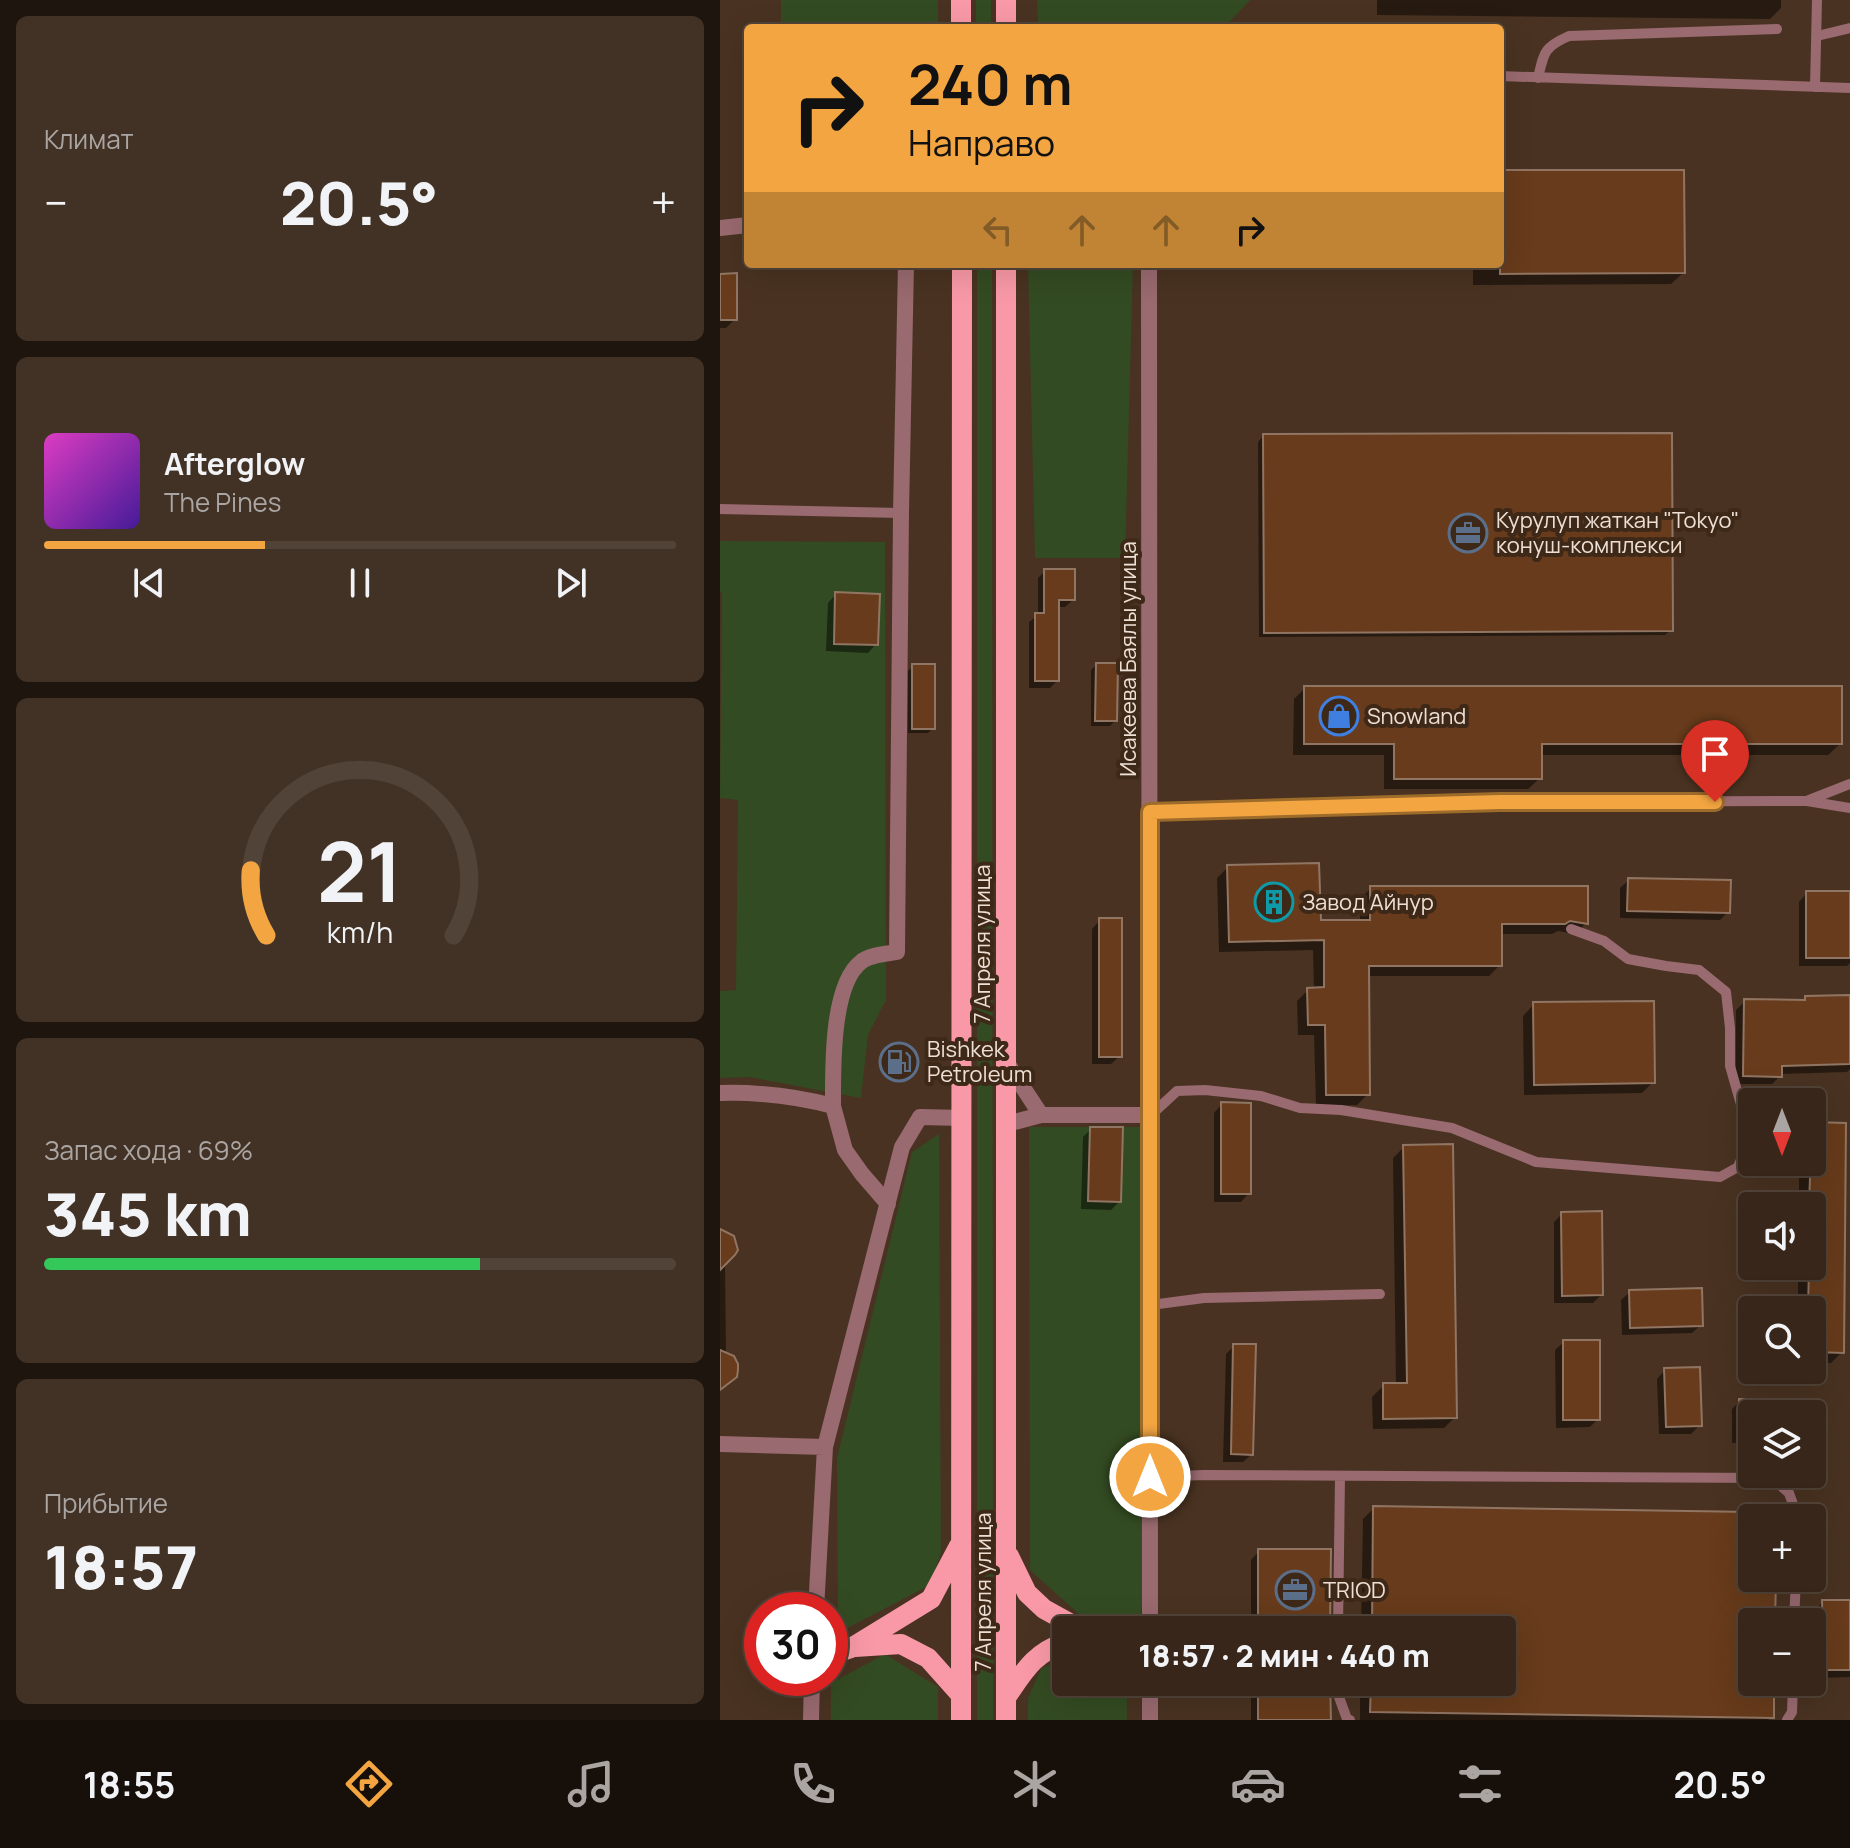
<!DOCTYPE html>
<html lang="ru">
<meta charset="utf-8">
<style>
:root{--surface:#372619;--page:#423226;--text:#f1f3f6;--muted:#aaa5a2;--line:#514338;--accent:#f2a541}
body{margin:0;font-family:Manrope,sans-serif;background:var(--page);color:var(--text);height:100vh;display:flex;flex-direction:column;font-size:30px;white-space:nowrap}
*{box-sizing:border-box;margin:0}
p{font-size:26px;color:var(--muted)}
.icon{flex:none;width:44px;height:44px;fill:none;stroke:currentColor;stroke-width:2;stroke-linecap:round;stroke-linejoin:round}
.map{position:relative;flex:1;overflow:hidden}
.drawer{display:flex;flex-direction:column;gap:16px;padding:16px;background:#1e150e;width:720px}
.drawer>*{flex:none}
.banner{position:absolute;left:24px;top:24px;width:760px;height:244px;border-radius:8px;box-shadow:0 8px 32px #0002,0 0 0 2px var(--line);background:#f2a541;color:#111;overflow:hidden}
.needle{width:52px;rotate:180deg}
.buttons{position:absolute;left:1018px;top:1088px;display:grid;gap:16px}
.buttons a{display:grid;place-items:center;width:88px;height:88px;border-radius:8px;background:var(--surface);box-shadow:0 8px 32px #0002,0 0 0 2px var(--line);font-size:40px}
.speed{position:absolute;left:24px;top:1592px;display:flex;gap:16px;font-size:40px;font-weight:700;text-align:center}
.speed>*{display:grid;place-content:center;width:104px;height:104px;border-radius:50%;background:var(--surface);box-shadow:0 8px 32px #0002,0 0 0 2px var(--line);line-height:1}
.speed .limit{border:12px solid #d22;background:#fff;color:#111}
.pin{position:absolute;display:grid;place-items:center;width:68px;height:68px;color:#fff;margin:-82px -34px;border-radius:50% 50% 50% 0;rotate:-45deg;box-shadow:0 0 8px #0007}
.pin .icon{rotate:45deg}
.me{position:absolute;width:88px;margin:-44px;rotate:0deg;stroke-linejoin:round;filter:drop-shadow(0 0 6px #0008)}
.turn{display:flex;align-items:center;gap:28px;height:168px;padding:0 32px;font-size:36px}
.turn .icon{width:104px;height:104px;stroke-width:2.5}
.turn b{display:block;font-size:56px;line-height:68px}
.lanes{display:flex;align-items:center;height:76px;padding:0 32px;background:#0003;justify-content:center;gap:40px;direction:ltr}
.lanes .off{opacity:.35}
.big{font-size:60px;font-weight:800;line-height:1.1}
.drawer .widget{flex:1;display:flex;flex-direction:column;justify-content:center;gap:12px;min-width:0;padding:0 28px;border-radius:12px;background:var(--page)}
.drawer .dial{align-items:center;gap:0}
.dial svg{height:208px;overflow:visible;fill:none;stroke:var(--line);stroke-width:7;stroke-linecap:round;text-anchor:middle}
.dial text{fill:var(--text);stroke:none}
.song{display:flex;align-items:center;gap:24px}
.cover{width:96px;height:96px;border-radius:12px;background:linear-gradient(135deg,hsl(310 70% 55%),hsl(260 70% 35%))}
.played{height:8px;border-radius:4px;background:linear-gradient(90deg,var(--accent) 35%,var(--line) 35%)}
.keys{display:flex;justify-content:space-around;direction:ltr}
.heat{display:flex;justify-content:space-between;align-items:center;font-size:44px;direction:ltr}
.charge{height:12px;border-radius:6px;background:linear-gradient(90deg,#34c759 69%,var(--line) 0)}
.trip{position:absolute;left:332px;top:1616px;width:464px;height:80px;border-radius:8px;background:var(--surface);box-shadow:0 8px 32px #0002,0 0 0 2px var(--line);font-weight:800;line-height:80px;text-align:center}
.dock{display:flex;height:128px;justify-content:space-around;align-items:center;background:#160f0a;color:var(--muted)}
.dock .icon{width:56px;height:56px}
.dock .active{color:var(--accent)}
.dock b{font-size:36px;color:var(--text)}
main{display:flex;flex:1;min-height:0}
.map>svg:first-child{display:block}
.green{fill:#334b22}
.shadow{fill:#0007}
.building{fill:#673b1b;stroke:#917563;stroke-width:2}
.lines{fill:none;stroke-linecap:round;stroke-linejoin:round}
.service{stroke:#996a70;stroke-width:10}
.minor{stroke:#996a70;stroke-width:16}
.primary{stroke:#f999a7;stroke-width:20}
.route-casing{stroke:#9d6b2a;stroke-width:20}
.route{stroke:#f2a541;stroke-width:14}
.labels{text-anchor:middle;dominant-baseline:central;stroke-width:8;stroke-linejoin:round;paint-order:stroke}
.poi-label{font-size:22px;fill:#eedfd4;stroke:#3e2817;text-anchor:start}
.street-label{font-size:22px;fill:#eedfd4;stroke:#3e2817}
</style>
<main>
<section class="drawer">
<div class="widget"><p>Климат</p>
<div class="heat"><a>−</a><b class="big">20.5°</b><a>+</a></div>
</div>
<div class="widget">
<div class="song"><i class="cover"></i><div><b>Afterglow</b><p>The Pines</p></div></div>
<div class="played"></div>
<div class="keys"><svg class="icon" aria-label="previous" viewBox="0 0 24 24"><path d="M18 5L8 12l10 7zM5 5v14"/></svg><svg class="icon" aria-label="pause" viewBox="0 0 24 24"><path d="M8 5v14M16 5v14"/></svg><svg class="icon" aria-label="next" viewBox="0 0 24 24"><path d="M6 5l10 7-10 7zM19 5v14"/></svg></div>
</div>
<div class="widget dial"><svg viewBox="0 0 100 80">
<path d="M14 69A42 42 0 1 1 86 69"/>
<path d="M14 69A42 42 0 0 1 8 44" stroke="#f2a541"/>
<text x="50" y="56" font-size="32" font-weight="700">21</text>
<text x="50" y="72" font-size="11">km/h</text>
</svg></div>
<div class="widget"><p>Запас хода · 69%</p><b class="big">345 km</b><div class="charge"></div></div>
<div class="widget"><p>Прибытие</p><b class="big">18:57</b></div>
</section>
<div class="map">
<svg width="1130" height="1720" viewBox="0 0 1130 1720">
<rect width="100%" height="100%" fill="#493221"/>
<!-- green -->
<path class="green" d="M61 0H218V28H61Z
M256 0H271V28H256Z
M317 0H530L504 28H318Z
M257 264H272L273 1720H257Z
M308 264H413L405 558H315Z
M0 541 165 542 166 1000 148 1035 141 1098 29 1077 0 1078V991L16 990 18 800 0 798 2 592H0Z
M309 1127H423L430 1477 421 1616 405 1630 361 1616 310 1570Z
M219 1134 221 1553 210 1585 118 1633 117 1458 192 1152Z
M165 1654 218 1687V1720H111V1683Z
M346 1656V1682H402L407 1690V1720H308V1698L321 1669Z"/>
<!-- shadow -->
<path class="shadow" d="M657 0H1061V8L1050 19 657 15Z
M780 172 963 273 951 284 753 285V265H712L780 264Z
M0 276 15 319 6 328H0Z
M543 436 951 630 945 635 539 637 538 442Z
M325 571 353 600 345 607H337V681L330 688H309V622L318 615V578Z
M116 594 156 644 148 653 106 651 108 603Z
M376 665 395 721 390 726H371V670Z
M193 666 213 728 208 733H188V671Z
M585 688 1120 744 1108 755H820V778L808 789H664V755H573L574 699Z
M508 867 599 922H640V899L651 888 866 923 855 934 838 931 832 934H780V965L769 976H647L648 1094 637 1105 596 1106 594 1035H578L577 1001 588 990H594L593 950 499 952 497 878Z
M909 880 1008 912 1000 920 900 918V888Z
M1087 893H1130V963L1127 966H1079V902Z
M380 920 400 1056 391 1064H372V929Z
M1130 997V1069L1127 1072 1060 1074V1076L1052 1084H1016V1010L1025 1001 1082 1002 1086 998Z
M814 1004 933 1082 922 1093 804 1095 803 1016Z
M502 1104 529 1193 521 1202H494V1113Z
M371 1129 399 1202 391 1210 361 1209 363 1137Z
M684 1147 735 1417 724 1428 653 1429 652 1397 664 1385H676L673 1158Z
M1079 1162H1092L1122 1352 1111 1363H1092V1310H1078V1266H1092V1206H1079Z
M842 1214 881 1295 873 1303H834V1222Z
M0 1236 5 1263 6 1355 0 1390Z
M910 1292 981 1325 972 1333 902 1335 901 1300Z
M844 1342 878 1419 870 1427 836 1428 835 1350Z
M514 1346 532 1454 523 1462H503L506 1354Z
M945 1370 980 1425 971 1434H939L937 1379Z
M1020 1401 1071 1414H1032V1443H1012V1409Z
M654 1508 1055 1514V1518H1032V1578H1054L1053 1622H1032V1682H1052V1717L1048 1720H640V1682H782V1630H641L643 1519Z
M539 1551 609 1630H531V1560Z
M1103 1602H1130V1677L1095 1678V1610Z
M531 1682H609V1720H531Z"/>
<!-- building -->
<path class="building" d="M780 170H964L965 273 780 274Z
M17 273V320H0V274Z
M952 433 953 631 544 633 543 434Z
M324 569H355V600H339V681H315V613H324Z
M115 592 160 594 158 645 114 644Z
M376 663H398L397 721H375Z
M192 664H215V729H192Z
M584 686H1122V744H822V779H674V744H584Z
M599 863 601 920H650V886H868V924L850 921 845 924H782V966H649L650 1095H606L605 1025H588L587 988 604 987V940L509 942 507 865Z
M908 878 1011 880 1010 913 907 911Z
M1086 891H1130V958H1086Z
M379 918H402V1057H379Z
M1130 995V1064L1062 1066V1077L1023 1076 1024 999 1085 1000V996Z
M934 1001 935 1083 814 1085 813 1002Z
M501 1102 531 1103V1194H501Z
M1092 1122 1126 1123 1124 1353 1092 1352V1310H1088L1089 1266H1092V1206H1089Z
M370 1127H403L401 1202 368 1201Z
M733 1144 737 1418 663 1419V1383H687L683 1145Z
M882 1211 883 1295 842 1296 841 1212Z
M0 1229 14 1236 18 1250 15 1255 0 1270Z
M982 1288 983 1326 910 1328 909 1290Z
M843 1340H880V1420H843Z
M513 1344H536L533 1455 511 1454Z
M0 1350 14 1356 18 1364V1370L17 1377 0 1390Z
M980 1367 982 1426 946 1427 944 1368Z
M1019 1399H1073V1414H1019Z
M653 1506 1032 1512V1578H1056L1055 1622H1032V1682H1054V1718L650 1712 651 1682H782V1630H652Z
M538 1549H611L610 1630H538Z
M1102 1600H1130V1670H1103Z
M538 1682H610L611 1720H538Z"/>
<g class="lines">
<!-- service -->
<path class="service" d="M1097 36 1130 28
M780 76 1130 88
M818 78C824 52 824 47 849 36L1057 29
M1095 87 1097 0
M0 509 181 513
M1089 800 1130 784
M430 812 780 802 1087 801 1130 808
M431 1115 457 1091 485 1090 541 1096 580 1108 621 1110 732 1128 816 1162 1000 1177 1018 1167 1026 1148V1122L1010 1066V1028L1006 992 979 970 946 966 908 959 884 941 851 929
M431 1305 484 1298 660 1294
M430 1477 484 1475 1052 1478 1069 1493 1078 1518
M1074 1622 1076 1578
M618 1630 620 1476
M618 1682 619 1697 627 1719 630 1720
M1067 1720 1072 1712 1073 1682"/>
<!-- minor -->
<path class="minor" d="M0 228 28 225
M429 264 430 1630
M287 1063 321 1115
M0 1093C39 1092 75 1096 113 1106L125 1150 142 1174 168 1204
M113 1106C113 1070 111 985 141 962 149 955 166 954 177 952L181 513 186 264
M287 1124 321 1115H431
M0 1444 105 1447
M96 1610 105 1447 182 1147 200 1117 242 1118
M91 1720 92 1678
M430 1720V1682"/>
<!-- primary -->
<path class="primary" d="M241 0V28
M286 0V28
M286 264V1720
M289 1556 307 1593 324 1609 362 1630
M135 1647 181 1644 208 1658 241 1695
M110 1655 131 1648 211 1599 239 1546
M287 1696C305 1670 314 1653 346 1642
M241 1720 242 264"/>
</g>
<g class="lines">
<!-- route casing -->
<g class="route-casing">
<path id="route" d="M430 1477V812L780 802H995"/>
</g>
<!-- route -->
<use href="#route" class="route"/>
</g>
<!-- icons -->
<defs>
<g id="office-ring" transform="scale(2)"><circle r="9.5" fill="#3e2817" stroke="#5c6f8a" stroke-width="1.5"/><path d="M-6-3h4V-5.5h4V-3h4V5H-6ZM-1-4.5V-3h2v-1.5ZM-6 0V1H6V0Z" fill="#5c6f8a"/></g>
<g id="shop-ring" transform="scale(2)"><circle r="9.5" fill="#3e2817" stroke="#3f7fe0" stroke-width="1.5"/><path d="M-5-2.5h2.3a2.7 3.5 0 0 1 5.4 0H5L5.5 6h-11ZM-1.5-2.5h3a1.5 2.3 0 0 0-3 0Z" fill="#3f7fe0"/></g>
<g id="building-ring" transform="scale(2)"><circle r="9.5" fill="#3e2817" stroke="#0f9aa8" stroke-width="1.5"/><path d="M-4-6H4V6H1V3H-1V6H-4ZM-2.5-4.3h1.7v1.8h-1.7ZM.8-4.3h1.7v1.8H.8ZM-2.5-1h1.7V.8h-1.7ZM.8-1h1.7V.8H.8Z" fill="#0f9aa8"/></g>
<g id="fuel-ring" transform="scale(2)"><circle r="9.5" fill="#3e2817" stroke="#5c6f8a" stroke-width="1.5"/><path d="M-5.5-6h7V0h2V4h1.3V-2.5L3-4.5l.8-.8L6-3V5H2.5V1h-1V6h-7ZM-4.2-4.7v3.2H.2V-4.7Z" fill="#5c6f8a"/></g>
</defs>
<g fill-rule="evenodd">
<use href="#office-ring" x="748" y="533"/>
<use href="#shop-ring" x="619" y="716"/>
<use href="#building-ring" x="554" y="902"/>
<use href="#fuel-ring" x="179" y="1062"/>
<use href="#office-ring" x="575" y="1590"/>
</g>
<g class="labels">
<!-- poi labels -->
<g class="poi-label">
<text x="776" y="520">Курулуп жаткан "Tokyo"<tspan x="776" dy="25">конуш-комплекси</tspan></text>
<text x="647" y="716">Snowland</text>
<text x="582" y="902">Завод Айнур</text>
<text x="207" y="1049">Bishkek<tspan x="207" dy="25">Petroleum</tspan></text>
<text x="603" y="1590">TRIOD</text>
</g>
<!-- street labels -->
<g class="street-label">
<text transform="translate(408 659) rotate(-90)">Исакеева Баялы улица</text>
<text transform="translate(262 944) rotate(-90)">7 Апреля улица</text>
<text transform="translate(263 1592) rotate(-90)">7 Апреля улица</text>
</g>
</g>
</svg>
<div class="buttons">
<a><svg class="needle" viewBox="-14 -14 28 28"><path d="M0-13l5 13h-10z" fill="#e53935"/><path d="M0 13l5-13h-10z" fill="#aaa5a2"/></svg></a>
<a><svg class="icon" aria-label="sound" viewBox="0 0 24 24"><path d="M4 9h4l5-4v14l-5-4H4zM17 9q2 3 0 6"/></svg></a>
<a><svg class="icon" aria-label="search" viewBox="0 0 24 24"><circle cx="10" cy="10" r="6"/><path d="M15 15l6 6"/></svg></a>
<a><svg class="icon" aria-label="layers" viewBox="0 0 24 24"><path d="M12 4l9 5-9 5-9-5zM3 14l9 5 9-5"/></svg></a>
<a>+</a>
<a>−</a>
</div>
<div class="speed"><div class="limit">30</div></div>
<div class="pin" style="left:995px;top:802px;background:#d93025"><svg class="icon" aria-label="arrive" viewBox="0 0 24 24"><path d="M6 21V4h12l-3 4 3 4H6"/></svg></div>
<svg class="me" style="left:430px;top:1477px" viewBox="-20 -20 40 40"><circle r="17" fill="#f2a541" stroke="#fff" stroke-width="3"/><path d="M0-11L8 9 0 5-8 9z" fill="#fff"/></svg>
<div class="trip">18:57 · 2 мин · 440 m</div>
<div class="banner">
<div class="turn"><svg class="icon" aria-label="right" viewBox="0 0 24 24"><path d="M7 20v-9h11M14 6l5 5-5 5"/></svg><div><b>240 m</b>Направо</div></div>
<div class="lanes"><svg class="icon off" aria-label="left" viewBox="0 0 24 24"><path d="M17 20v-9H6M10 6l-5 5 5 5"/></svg><svg class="icon off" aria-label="ahead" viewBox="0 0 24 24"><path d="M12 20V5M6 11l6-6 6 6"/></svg><svg class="icon off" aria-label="ahead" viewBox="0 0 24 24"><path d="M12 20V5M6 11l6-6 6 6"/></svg><svg class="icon" aria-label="right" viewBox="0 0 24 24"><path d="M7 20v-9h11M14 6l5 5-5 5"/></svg></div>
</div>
</div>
</main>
<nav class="dock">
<b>18:55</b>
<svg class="icon active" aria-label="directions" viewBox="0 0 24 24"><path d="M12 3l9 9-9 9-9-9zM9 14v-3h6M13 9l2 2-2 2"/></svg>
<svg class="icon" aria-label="music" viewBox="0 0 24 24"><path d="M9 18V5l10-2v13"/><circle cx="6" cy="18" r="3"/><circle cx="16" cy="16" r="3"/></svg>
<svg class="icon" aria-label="phone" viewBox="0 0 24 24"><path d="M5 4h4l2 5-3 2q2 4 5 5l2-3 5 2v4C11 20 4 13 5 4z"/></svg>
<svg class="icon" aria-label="climate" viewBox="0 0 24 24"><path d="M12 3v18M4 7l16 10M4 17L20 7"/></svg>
<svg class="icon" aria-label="car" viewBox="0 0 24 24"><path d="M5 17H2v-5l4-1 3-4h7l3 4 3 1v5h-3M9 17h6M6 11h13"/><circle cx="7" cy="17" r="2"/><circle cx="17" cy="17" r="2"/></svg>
<svg class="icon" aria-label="filters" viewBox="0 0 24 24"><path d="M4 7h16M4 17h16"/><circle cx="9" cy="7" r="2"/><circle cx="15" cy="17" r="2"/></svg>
<b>20.5°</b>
</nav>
